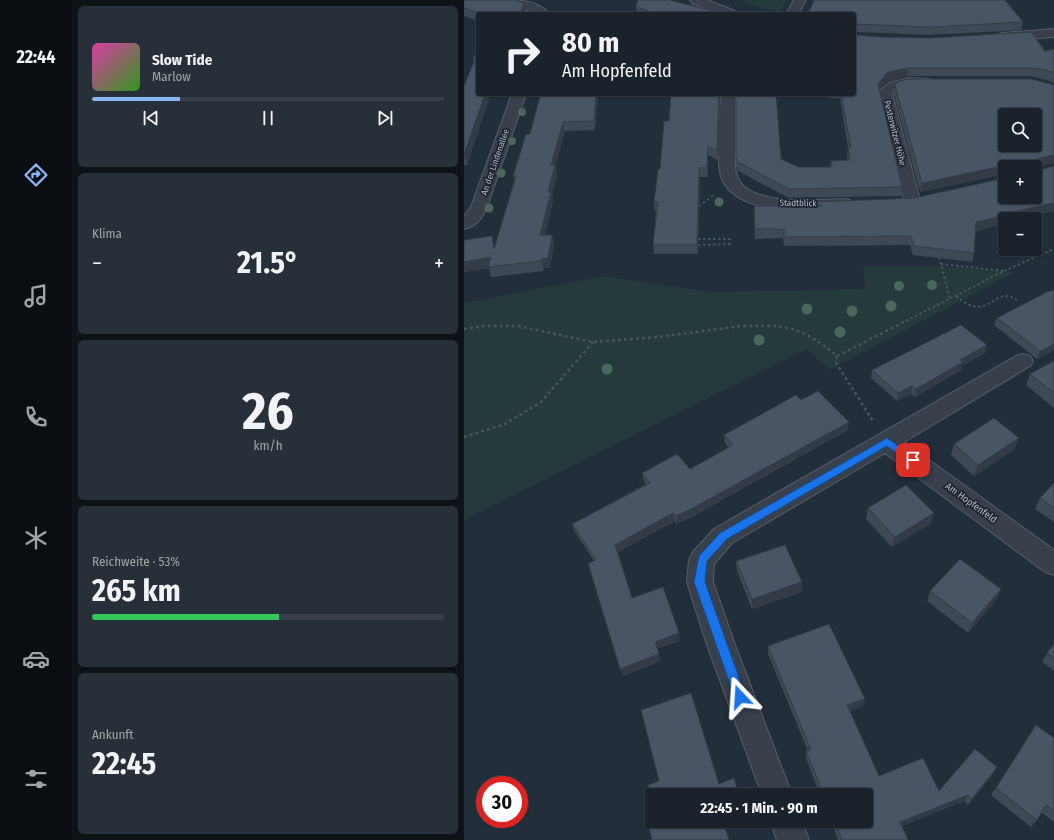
<!DOCTYPE html>
<html lang="de">
<meta charset="utf-8">
<style>
:root{--surface:#1a222c;--page:#272f38;--text:#f1f3f6;--muted:#9fa4a9;--line:#383f48;--accent:#88b6f5}
body{margin:0;font-family:"Fira Sans Condensed",sans-serif;background:var(--page);color:var(--text);height:100vh;display:flex;flex-direction:column;font-size:15px;white-space:nowrap}
*{box-sizing:border-box;margin:0}
p{font-size:13px;color:var(--muted)}
.icon{flex:none;width:22px;height:22px;fill:none;stroke:currentColor;stroke-width:2;stroke-linecap:round;stroke-linejoin:round}
.map{position:relative;flex:1;overflow:hidden}
.panel{display:flex;flex-direction:column;gap:6px;padding:6px;background:#0e1318;width:392px}
.panel>*{flex:none}
.hud{position:absolute;left:12px;top:12px;width:380px;height:84px;border-radius:4px;box-shadow:0 1px 3px #0004,0 0 0 1px var(--line);background:#1a222c;color:var(--text);overflow:hidden}
.buttons{position:absolute;left:534px;top:108px;display:grid;gap:8px}
.buttons a{display:grid;place-items:center;width:44px;height:44px;border-radius:4px;background:var(--surface);box-shadow:0 1px 3px #0004,0 0 0 1px var(--line);font-size:20px}
.speed{position:absolute;left:12px;top:776px;display:flex;gap:8px;font-size:20px;font-weight:700;text-align:center}
.speed>*{display:grid;place-content:center;width:52px;height:52px;border-radius:50%;background:var(--surface);box-shadow:0 1px 3px #0004,0 0 0 1px var(--line);line-height:1}
.speed .limit{border:6px solid #d22;background:#fff;color:#111}
.pin{position:absolute;display:grid;place-items:center;width:34px;height:34px;color:#fff;margin:-17px;border-radius:8px;box-shadow:0 2px 6px #0006}
.me{position:absolute;width:44px;margin:-22px;rotate:340deg;stroke-linejoin:round;filter:drop-shadow(0 0 3px #0008)}
.turn{display:flex;align-items:center;gap:14px;height:84px;padding:0 20px;font-size:18px}
.turn .icon{width:52px;height:52px;stroke-width:2.5}
.turn b{display:block;font-size:28px;line-height:34px}
.big{font-size:30px;font-weight:700;line-height:1.1}
.panel .card{flex:1;display:flex;flex-direction:column;justify-content:center;gap:6px;min-width:0;padding:0 14px;border-radius:6px;background:var(--page)}
.panel .dial{align-items:center;gap:0}
.dial b{font-size:52px;line-height:1}
.song{display:flex;align-items:center;gap:12px}
.cover{width:48px;height:48px;border-radius:6px;background:linear-gradient(135deg,hsl(320 70% 55%),hsl(110 70% 35%))}
.played{height:4px;border-radius:2px;background:linear-gradient(90deg,var(--accent) 25%,var(--line) 25%)}
.keys{display:flex;justify-content:space-around;direction:ltr}
.heat{display:flex;justify-content:space-between;align-items:center;font-size:22px;direction:ltr}
.charge{height:6px;border-radius:3px;background:linear-gradient(90deg,#34c759 53%,var(--line) 0)}
.trip{position:absolute;left:181px;top:788px;width:228px;height:40px;border-radius:4px;background:var(--surface);box-shadow:0 1px 3px #0004,0 0 0 1px var(--line);font-weight:700;line-height:40px;text-align:center}
main{display:flex;flex:1;min-height:0}
.menu{display:flex;flex-direction:column;width:72px;justify-content:space-around;align-items:center;background:#0a0e12;color:var(--muted)}
.menu .icon{width:28px;height:28px}
.menu .active{color:var(--accent)}
.menu b{font-size:18px;color:var(--text)}
.map>svg:first-child{display:block}
.green{fill:#253a3c}
.lines{fill:none;stroke-linecap:round;stroke-linejoin:round}
.minor-casing{stroke:#555d69;stroke-width:2}
.path-far1{stroke:#435759;stroke-width:2;stroke-dasharray:2.5 2.5;stroke-linecap:butt}
.path{stroke:#435759;stroke-width:2.5;stroke-dasharray:3 3;stroke-linecap:butt}
.minor{fill:#37404b;fill-rule:evenodd}
.tree{fill:#4a6859}
.wall{fill:#3f4956}
.shaded-wall{fill:#333c46}
.building{fill:#495564;stroke:#333c46;fill-rule:evenodd}
.route{fill:#1a73e8;stroke:#114b97}
.labels{text-anchor:middle;dominant-baseline:central;stroke-width:3.5;stroke-linejoin:round;paint-order:stroke}
.far-street-label{font-size:9px;fill:#b2bac7;stroke:#1c2530}
.street-label{font-size:10px;fill:#b2bac7;stroke:#1c2530}
</style>
<main>
<nav class="menu">
<b>22:44</b>
<svg class="icon active" aria-label="directions" viewBox="0 0 24 24"><path d="M12 3l9 9-9 9-9-9zM9 14v-3h6M13 9l2 2-2 2"/></svg>
<svg class="icon" aria-label="music" viewBox="0 0 24 24"><path d="M9 18V5l10-2v13"/><circle cx="6" cy="18" r="3"/><circle cx="16" cy="16" r="3"/></svg>
<svg class="icon" aria-label="phone" viewBox="0 0 24 24"><path d="M5 4h4l2 5-3 2q2 4 5 5l2-3 5 2v4C11 20 4 13 5 4z"/></svg>
<svg class="icon" aria-label="climate" viewBox="0 0 24 24"><path d="M12 3v18M4 7l16 10M4 17L20 7"/></svg>
<svg class="icon" aria-label="car" viewBox="0 0 24 24"><path d="M5 17H2v-5l4-1 3-4h7l3 4 3 1v5h-3M9 17h6M6 11h13"/><circle cx="7" cy="17" r="2"/><circle cx="17" cy="17" r="2"/></svg>
<svg class="icon" aria-label="filters" viewBox="0 0 24 24"><path d="M4 7h16M4 17h16"/><circle cx="9" cy="7" r="2"/><circle cx="15" cy="17" r="2"/></svg>
</nav>
<section class="panel">
<div class="card">
<div class="song"><i class="cover"></i><div><b>Slow Tide</b><p>Marlow</p></div></div>
<div class="played"></div>
<div class="keys"><svg class="icon" aria-label="previous" viewBox="0 0 24 24"><path d="M18 5L8 12l10 7zM5 5v14"/></svg><svg class="icon" aria-label="pause" viewBox="0 0 24 24"><path d="M8 5v14M16 5v14"/></svg><svg class="icon" aria-label="next" viewBox="0 0 24 24"><path d="M6 5l10 7-10 7zM19 5v14"/></svg></div>
</div>
<div class="card"><p>Klima</p>
<div class="heat"><a>−</a><b class="big">21.5°</b><a>+</a></div>
</div>
<div class="card dial"><b>26</b><p>km/h</p></div>
<div class="card"><p>Reichweite · 53%</p><b class="big">265 km</b><div class="charge"></div></div>
<div class="card"><p>Ankunft</p><b class="big">22:45</b></div>
</section>
<div class="map">
<svg width="590" height="840" viewBox="0 0 590 840">
<rect width="100%" height="100%" fill="#232e3b"/>
<!-- green -->
<path class="green" d="M274 0H323L315 13Z
M399 266H472L551 272 366 370 343 349 0 520V303L140 276 246 292 401 289Z"/>
<g class="lines">
<!-- minor casing -->
<g class="minor-casing">
<path id="minor" d="M37 0C53 0 75 0 85 14H71L69 12 39 3Z
M226 0H243L271 11 273 14H256L228 3Z
M330 0H342L334 14H322Z
M590 29V37L539 41 534 40 533 37 534 34 539 33Z
M444 78 465 79 467 82 465 85C452 88 440 85 428 93L456 201 454 205 448 206 442 205 440 201 414 92 425 83Z
M48 94H62L23 207C18 218 13 226 0 229V216L7 207Z
M257 94H271V167C272 172 273 178 276 182 294 206 353 200 380 199L386 200 388 204 386 208C377 210 368 209 359 210 330 211 272 212 258 179 251 162 256 115 257 94Z
M559 354 566 356 569 361 566 366 440 442 590 550V575L581 572 421 453 268 543 250 564 249 582 270 642 328 795H298L242 642 223 582 225 560 229 552 250 529 552 356Z
M306 821H338L345 840H313Z"/>
</g>
<!-- path-far1 -->
<path class="path-far1" d="M235 206 251 194
M234 239H268
M234 245 269 244
M475 257 486 299
M477 264 540 271
M492 296C527 326 528 282 554 301
M442 321 540 271 590 249"/>
<!-- path -->
<path class="path" d="M0 329 21 326H54L129 342 194 337 277 326H311L329 329 343 335 358 344 373 356
M373 356 444 320
M373 356 372 363 409 421
M0 437 41 424 77 402 129 342"/>
<!-- minor -->
<use href="#minor" class="minor"/>
</g>
<!-- trees -->
<g class="tree">
<circle cx="58" cy="112" r="4"/>
<circle cx="48" cy="141" r="4"/>
<circle cx="37" cy="173" r="4.5"/>
<circle cx="255" cy="202" r="4.5"/>
<circle cx="25" cy="208" r="4.5"/>
<circle cx="468" cy="285" r="5"/>
<circle cx="435" cy="286" r="5"/>
<circle cx="427" cy="306" r="5.5"/>
<circle cx="343" cy="309" r="5.5"/>
<circle cx="388" cy="311" r="5.5"/>
<circle cx="376" cy="332" r="5.5"/>
<circle cx="295" cy="340" r="5.5"/>
<circle cx="143" cy="369" r="5.5"/>
</g>
<!-- wall -->
<path class="wall" d="M0 0 62 12 61 14H14V21L0 16Z
M172 6 263 14H173Z
M390 14 559 22 557 30 465 35 390 32Z
M391 35 581 51 590 49V83L580 79 565 76H443L423 81 415 90 438 187 437 196 325 198 274 171 272 167V94L317 159 334 167H366L367 161 383 160V157L384 148 376 98H365L364 94H390Z
M14 47V94H31L30 96H26L3 165H0V86L10 64 9 59Z
M431 85H590V163L573 167 533 224V226L512 231 510 253 508 262 449 255 446 245 320 246 319 238 291 239 290 206H350V202L541 197 571 167H541V174L456 192 430 94Z
M207 94H256L254 160 244 155V177H236L234 254H190L189 245 192 211H191L190 202 196 169 205 121Z
M134 97 131 130 101 131 91 166 93 174 88 195 89 201 81 235H88L90 245 86 267 80 268V271L27 277 25 268 0 272V240L31 246 50 181 49 176 66 134Z
M533 318 590 350 573 359 530 325Z
M521 353 498 366 497 370 451 397 447 394 433 401 407 378 408 370Z
M590 361V408L562 385 566 374Z
M337 400 384 430 229 516 213 524 211 521 154 552 168 598 216 641 193 648 197 661 159 676 130 561 111 532 108 524 182 484 180 481 178 473 226 469 265 448 261 443 260 435Z
M490 444 551 449 510 476 487 455Z
M590 483V522L571 509 576 498Z
M404 508 470 513 467 523 428 547 402 519Z
M272 561 338 582V592L288 609 273 571Z
M537 589 533 599 504 633 463 601 466 591Z
M590 644V671L578 662 583 653Z
M304 646 399 706 386 711 415 776 475 791 533 767 529 774 504 805 500 801 438 826 444 840H374L367 821H402V795H356L342 758V751H344L304 654Z
M572 725 590 738V822L577 812 573 820 567 827 527 795Z"/>
<!-- shaded-wall -->
<path class="shaded-wall" d="M60 3 62 12 61 14H56Z
M444 68 443 76 423 81 413 92 414 84 424 72Z
M21 94H26V96L3 165 0 155Z
M132 94H134V97L131 130 130 121Z
M255 94H256L254 160 253 151Z
M99 122 101 131 91 166 93 174 88 195 89 201 79 244 76 235 84 192 87 165Z
M244 146V177L243 168Z
M590 155V163L571 168 572 159Z
M543 165 542 167H541V174L456 192 458 183Z
M235 168 236 177 234 254 233 245Z
M590 203V211L555 219H541V222L533 224V226L510 231 512 222 534 215Z
M88 235 90 245 86 267 80 268V271L77 261Z
M27 257 25 268 0 272V262Z
M590 344V350L573 359 576 351Z
M523 345 521 353 498 366 497 370 451 397 452 389 496 360Z
M448 386 447 394 433 401 434 393Z
M385 422 384 430 213 524 212 516Z
M555 438 551 449 510 476 514 465Z
M209 513 211 521 153 552 151 545Z
M470 513 467 523 428 547 431 537Z
M338 582V592L288 609V599Z
M537 589 533 599 504 633 508 623Z
M215 633 216 641 193 649 191 642Z
M195 654 197 661 159 676 156 669Z
M401 699 399 706 382 713 383 705Z
M533 767 529 774 504 805 508 799Z
M504 795 500 801 433 828 436 822Z"/>
<!-- building -->
<path class="building" d="M0 0H51L60 3 56 14H18L0 8Z
M174 0H205L263 14H192L172 6Z
M350 0H541L559 22 466 27 391 24 390 25V14H344Z
M567 32 581 51 590 49V73L582 70 567 68H444L424 72 414 84 438 187 325 189 274 162 272 158V94H312L317 159 334 167H368L367 161 386 160 384 148H387L377 94H390V35H391L416 37 466 38Z
M14 47V94H21L0 155V86L11 59H9Z
M444 79H567L590 85V155L572 159 573 171 590 166V203L534 215 535 217 512 222 510 253 450 246 447 236 320 237V229H291L290 206H358L350 202 450 198 541 178V197H571V167H545V166L543 165 458 183 431 85 436 81ZM541 115H571V145H541Z
M77 94H132L130 121 99 122 87 165H91L84 192H87L76 235H88L84 258 78 259 77 261 24 267 27 257 0 262V240L28 236 30 249 52 176H49L62 134H66L73 107Z
M207 94H255L253 151 244 146 243 168H235L233 245H189L194 202H190L194 169H196L200 121H205Z
M590 290V344L576 351 533 318 583 292Z
M497 325 523 345 496 360 499 362 452 389 448 386 434 393 408 370Z
M590 361V393L566 374Z
M354 391 385 422 229 508 212 516 209 513 151 545 168 598 199 587 215 633 191 642 195 654 156 669 124 563 132 560 108 524 186 483 178 473 213 454 226 469 269 445 260 435 332 395 337 400Z
M530 418 555 438 514 465 490 444Z
M590 483V508L576 498Z
M442 485 470 513 431 537 404 508Z
M321 545 338 582 288 599 272 561Z
M496 559 537 589 508 623 466 591Z
M365 624 401 699 383 705 415 776 459 758 475 791 511 749 533 767 508 799 504 795 436 822 444 840H378L370 821H402V795H360L342 751 347 750 304 646Z
M590 644V658L583 653Z
M227 693 255 784 270 778 275 795H188V800L184 785 195 781 177 710Z
M572 725 590 738V811L582 805 573 820 532 788Z
M193 821H259L265 840H188L184 824Z"/>
<!-- route -->
<path class="route" d="M423 438 452 458 453 460 452 463H445L423 446 263 539 243 561 241 582 282 697 280 701 276 702 272 701 230 582 235 556 256 533Z"/>
<g class="labels">
<!-- far-street labels -->
<g class="far-street-label">
<text transform="translate(431 133) rotate(76)">Pesterwitzer Höhe</text>
<text transform="translate(31 162) rotate(-71)">An der Lindenallee</text>
<text transform="translate(334 203) rotate(1)">Stadtblick</text>
</g>
<!-- street labels -->
<g class="street-label">
<text transform="translate(507 503) rotate(36)">Am Hopfenfeld</text>
</g>
</g>
</svg>
<div class="buttons">
<a><svg class="icon" aria-label="search" viewBox="0 0 24 24"><circle cx="10" cy="10" r="6"/><path d="M15 15l6 6"/></svg></a>
<a>+</a>
<a>−</a>
</div>
<div class="speed"><div class="limit">30</div></div>
<div class="pin" style="left:449px;top:460px;background:#d93025"><svg class="icon" aria-label="arrive" viewBox="0 0 24 24"><path d="M6 21V4h12l-3 4 3 4H6"/></svg></div>
<svg class="me" style="left:276px;top:697px" viewBox="-20 -20 40 40"><path d="M0-17L14 15 0 8-14 15z" fill="#1a73e8" stroke="#fff" stroke-width="4"/></svg>
<div class="trip">22:45 · 1 Min. · 90 m</div>
<div class="hud">
<div class="turn"><svg class="icon" aria-label="right" viewBox="0 0 24 24"><path d="M7 20v-9h11M14 6l5 5-5 5"/></svg><div><b>80 m</b>Am Hopfenfeld</div></div>
</div>
</div>
</main>
